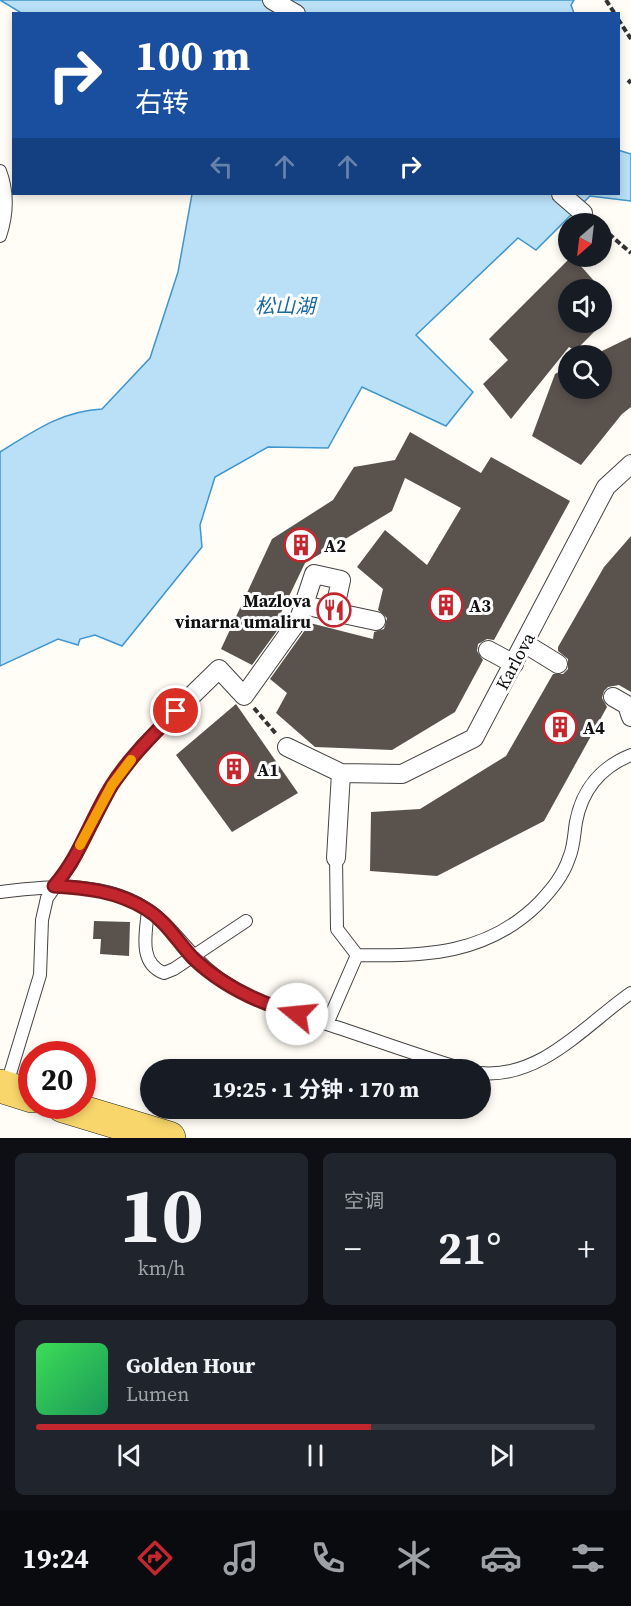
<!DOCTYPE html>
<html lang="zh">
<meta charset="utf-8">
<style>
:root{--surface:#171b24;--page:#20242c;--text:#f1f3f6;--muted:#9ea1a6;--line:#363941;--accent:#c4262e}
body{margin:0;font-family:"Source Serif 4","Noto Sans SC",serif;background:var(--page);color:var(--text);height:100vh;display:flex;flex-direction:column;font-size:22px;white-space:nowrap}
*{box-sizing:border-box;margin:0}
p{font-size:20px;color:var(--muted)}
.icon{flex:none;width:33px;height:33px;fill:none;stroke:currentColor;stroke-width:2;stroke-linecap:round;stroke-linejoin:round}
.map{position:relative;height:1138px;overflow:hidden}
.sheet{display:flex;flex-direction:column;gap:15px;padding:15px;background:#0d0f14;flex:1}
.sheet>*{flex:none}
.banner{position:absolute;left:12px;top:12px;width:608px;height:183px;border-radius:0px;box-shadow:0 3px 9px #0003;background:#1a4fa0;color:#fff;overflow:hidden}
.needle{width:39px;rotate:208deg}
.buttons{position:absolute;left:558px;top:213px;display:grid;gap:12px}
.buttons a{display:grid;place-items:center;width:54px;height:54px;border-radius:50%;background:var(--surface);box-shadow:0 3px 9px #0003;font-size:30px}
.speed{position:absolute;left:18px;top:1041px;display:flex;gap:12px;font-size:30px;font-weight:700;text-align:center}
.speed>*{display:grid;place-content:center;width:78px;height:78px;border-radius:50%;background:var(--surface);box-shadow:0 3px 9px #0003;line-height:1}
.speed .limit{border:9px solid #d22;background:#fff;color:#111}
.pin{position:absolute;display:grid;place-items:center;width:51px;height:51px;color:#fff;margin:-26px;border:3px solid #fff;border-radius:50%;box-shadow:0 2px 6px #0007}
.me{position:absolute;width:66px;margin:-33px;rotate:287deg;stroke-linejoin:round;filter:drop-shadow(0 0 4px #0008)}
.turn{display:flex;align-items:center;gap:21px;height:126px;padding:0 24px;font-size:27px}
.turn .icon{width:78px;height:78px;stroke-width:2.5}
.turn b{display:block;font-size:42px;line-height:51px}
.lanes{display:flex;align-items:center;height:57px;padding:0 24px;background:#0003;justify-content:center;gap:30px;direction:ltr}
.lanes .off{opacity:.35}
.big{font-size:45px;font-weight:700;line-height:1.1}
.sheet .tile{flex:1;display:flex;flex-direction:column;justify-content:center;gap:9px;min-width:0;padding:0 21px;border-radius:9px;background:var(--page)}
.sheet .dial{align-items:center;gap:0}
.dial b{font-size:78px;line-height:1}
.song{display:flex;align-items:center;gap:18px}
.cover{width:72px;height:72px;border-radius:9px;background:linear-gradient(135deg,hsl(130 70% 55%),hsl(150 70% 35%))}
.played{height:6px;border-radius:3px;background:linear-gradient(90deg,var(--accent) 60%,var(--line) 60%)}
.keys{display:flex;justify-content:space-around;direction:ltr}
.heat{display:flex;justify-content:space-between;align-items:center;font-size:33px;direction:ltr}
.sheet .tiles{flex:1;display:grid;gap:15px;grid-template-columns:1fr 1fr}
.tile:last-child{grid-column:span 2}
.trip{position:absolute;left:140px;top:1059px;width:351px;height:60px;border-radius:30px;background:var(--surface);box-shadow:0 3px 9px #0003;font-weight:700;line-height:60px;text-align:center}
.tab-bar{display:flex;height:96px;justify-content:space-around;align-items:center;background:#090b0e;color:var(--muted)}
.tab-bar .icon{width:42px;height:42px}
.tab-bar .on{color:var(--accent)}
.tab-bar b{font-size:27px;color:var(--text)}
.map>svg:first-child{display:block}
.water{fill:#b9e0f7;stroke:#3f96cf;stroke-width:1.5}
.building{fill:#5a524d}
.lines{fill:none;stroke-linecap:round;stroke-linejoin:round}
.service-casing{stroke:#444;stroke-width:14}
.pedestrian-casing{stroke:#444;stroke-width:20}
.primary-casing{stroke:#222;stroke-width:34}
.path{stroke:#333;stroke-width:4;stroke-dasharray:6 3;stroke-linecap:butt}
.service{stroke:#fff;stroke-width:12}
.pedestrian{stroke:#fff;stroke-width:18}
.primary{stroke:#f9d66b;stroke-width:33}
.route-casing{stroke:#7f191e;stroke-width:15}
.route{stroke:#c4262e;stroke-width:10}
.slow{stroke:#f59e0b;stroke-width:10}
.labels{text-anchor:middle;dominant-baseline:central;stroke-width:6;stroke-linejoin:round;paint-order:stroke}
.poi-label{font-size:18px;font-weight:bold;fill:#111;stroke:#fff;text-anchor:start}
.street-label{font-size:18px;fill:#111;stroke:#fff}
.water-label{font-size:20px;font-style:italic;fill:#1768a6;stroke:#fff}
</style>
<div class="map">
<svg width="631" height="1138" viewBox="0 0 631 1138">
<rect width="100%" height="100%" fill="#fffdf5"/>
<!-- water -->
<path class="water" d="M0 0H574L571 5 574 13 23 14Z
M618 150 631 154V201L590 196 536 250 518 238 416 335 473 392 446 426 362 387 328 448 268 447 215 477 200 525 202 547 122 646 95 635 80 639 78 645 58 639 0 666V452C34 431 62 411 102 409L150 358 178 272 192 194H618Z"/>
<!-- building -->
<path class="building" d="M572 256 602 290H568V322H604L575 351 569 347 511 419 483 384 508 360 489 339Z
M631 337V407L622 414 581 465 532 436 555 374 568 367V388H602V351Z
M410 432 481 473 491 457 570 501 494 640 487 639 478 644 477 651 483 660 455 712 392 750 315 747 276 713 287 693 270 679 310 623 373 639 374 632 384 629 387 618 378 610 383 589 357 567 385 530 427 565 461 508 405 478 392 511 305 563 280 615 287 617 252 665 221 649 272 539 333 500 354 467 395 460Z
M631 536V692L619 685 608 687 604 691 602 698 607 707 544 821 437 876 370 871 371 812 420 809 506 756 553 674H563L568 669V659L558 651V647L604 567Z
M236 704 298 793 232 832 176 755Z
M94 921 130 922 129 956 100 954 101 939H93Z"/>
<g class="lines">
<!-- service casing -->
<g class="service-casing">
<path id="service" d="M0 171C8 192 7 215 0 236
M336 858 337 929 357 955C425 957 488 954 539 903 552 889 563 876 569 858 574 847 574 834 576 822 582 790 601 767 631 755
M0 892C56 885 120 879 164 923 192 951 200 969 238 990 266 1006 296 1014 327 1024 373 1039 419 1056 466 1070
M148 910C146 933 138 963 164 973L174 969 246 921
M327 1024 357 955
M480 1073C541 1079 585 1025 631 993
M6 1087 40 975 42 920 47 898 71 864 112 785 141 747 176 711"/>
</g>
<!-- pedestrian casing -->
<g class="pedestrian-casing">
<path id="pedestrian" d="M272 0 296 14
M561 194 583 213
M334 612 376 621
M524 643 558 664
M488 650 514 664
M613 697 627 705 631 717
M176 711 219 669 244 696 299 619 314 574 341 580 334 612 304 605
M287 747 341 773 402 774 474 738 606 487 631 464
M336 858 341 773"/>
</g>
<!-- primary casing -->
<g class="primary-casing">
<path id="primary" d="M0 1086 32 1096
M63 1106 169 1138"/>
</g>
<!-- path -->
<path class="path" d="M606 0 615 14
M618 19 631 39
M628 83 631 80
M602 228 631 253
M254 708 277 735"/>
<!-- service -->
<use href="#service" class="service"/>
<!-- pedestrian -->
<use href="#pedestrian" class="pedestrian"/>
<!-- primary -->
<use href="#primary" class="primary"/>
</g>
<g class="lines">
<!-- route casing -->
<g class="route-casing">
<path id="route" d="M176 711C153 735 129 758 112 785 91 818 80 857 54 886 86 888 117 891 146 909 166 921 177 941 193 958 222 986 259 1003 297 1014"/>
</g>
<!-- route -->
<use href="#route" class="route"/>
<!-- slow -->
<path class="slow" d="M80 845 112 785 131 760"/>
</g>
<!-- icons -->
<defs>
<g id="building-ring" transform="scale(1.725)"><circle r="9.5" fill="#fff" stroke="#c4262e" stroke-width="1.5"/><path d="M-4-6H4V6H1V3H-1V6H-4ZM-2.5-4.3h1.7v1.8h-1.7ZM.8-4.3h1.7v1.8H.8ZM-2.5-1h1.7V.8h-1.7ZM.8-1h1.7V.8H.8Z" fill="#c4262e"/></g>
<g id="restaurant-ring" transform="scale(1.725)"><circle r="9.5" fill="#fff" stroke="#c4262e" stroke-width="1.5"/><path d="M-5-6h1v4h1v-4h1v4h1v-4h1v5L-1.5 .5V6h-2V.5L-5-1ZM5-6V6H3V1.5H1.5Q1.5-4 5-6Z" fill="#c4262e"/></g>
</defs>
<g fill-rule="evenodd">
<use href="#building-ring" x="301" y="545"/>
<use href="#building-ring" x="446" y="605"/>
<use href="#restaurant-ring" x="334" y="610"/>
<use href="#building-ring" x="560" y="727"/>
<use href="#building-ring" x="234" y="769"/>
</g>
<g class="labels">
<!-- poi labels -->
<g class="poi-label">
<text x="324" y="545">A2</text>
<text x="311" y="600" text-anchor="end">Mazlova<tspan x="311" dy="21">vinarna umaliru</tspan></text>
<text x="469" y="605">A3</text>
<text x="583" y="727">A4</text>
<text x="257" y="769">A1</text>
</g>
<!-- street labels -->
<g class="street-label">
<text transform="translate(515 661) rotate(-62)">Karlova</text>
</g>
<!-- water labels -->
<g class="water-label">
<text x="285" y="306">松山湖</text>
</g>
</g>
</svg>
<div class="buttons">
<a><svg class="needle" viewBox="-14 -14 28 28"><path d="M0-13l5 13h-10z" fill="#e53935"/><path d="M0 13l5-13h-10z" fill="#9ea1a6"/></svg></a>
<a><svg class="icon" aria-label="sound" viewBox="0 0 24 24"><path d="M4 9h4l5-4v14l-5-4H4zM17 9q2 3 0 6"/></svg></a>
<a><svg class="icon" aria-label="search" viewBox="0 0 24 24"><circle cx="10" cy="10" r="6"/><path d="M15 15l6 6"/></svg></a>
</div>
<div class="speed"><div class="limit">20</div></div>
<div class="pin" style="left:176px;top:711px;background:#d93025"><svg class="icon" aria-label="arrive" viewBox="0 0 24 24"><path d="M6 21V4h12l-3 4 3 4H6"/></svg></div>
<svg class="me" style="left:297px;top:1014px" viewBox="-20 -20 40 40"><circle r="19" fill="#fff"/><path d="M0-13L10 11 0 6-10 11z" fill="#c4262e"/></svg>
<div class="trip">19:25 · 1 分钟 · 170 m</div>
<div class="banner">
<div class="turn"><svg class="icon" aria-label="right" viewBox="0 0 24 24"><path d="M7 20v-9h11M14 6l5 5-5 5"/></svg><div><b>100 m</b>右转</div></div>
<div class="lanes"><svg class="icon off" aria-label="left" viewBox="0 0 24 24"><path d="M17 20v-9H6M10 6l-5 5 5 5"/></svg><svg class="icon off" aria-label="ahead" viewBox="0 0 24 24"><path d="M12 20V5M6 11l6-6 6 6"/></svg><svg class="icon off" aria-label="ahead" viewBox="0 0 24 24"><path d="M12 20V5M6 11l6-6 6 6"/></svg><svg class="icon" aria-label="right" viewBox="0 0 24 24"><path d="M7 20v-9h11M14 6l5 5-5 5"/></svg></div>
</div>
</div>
<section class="sheet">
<div class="tiles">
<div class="tile dial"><b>10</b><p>km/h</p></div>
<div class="tile"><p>空调</p>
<div class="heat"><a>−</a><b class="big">21°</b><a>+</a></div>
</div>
<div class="tile">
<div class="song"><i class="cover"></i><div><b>Golden Hour</b><p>Lumen</p></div></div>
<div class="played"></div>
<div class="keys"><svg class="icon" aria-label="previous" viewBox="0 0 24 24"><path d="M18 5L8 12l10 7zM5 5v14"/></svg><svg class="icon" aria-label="pause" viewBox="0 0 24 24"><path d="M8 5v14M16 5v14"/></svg><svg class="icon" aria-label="next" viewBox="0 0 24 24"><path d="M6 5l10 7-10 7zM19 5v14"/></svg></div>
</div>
</div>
</section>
<nav class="tab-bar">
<b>19:24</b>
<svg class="icon on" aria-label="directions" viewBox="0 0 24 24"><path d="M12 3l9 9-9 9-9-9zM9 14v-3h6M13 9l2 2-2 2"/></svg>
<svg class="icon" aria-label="music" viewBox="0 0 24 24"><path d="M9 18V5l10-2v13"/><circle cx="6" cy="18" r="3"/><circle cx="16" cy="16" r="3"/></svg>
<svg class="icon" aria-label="phone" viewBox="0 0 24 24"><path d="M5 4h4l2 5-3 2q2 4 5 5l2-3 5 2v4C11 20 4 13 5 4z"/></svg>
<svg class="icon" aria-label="climate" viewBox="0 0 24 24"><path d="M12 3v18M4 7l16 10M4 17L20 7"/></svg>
<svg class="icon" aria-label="car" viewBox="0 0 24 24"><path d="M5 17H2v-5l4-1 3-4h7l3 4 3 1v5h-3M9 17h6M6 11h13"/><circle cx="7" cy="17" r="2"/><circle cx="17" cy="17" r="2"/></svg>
<svg class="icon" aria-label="filters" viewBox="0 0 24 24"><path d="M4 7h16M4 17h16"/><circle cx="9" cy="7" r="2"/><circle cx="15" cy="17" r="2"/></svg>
</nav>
